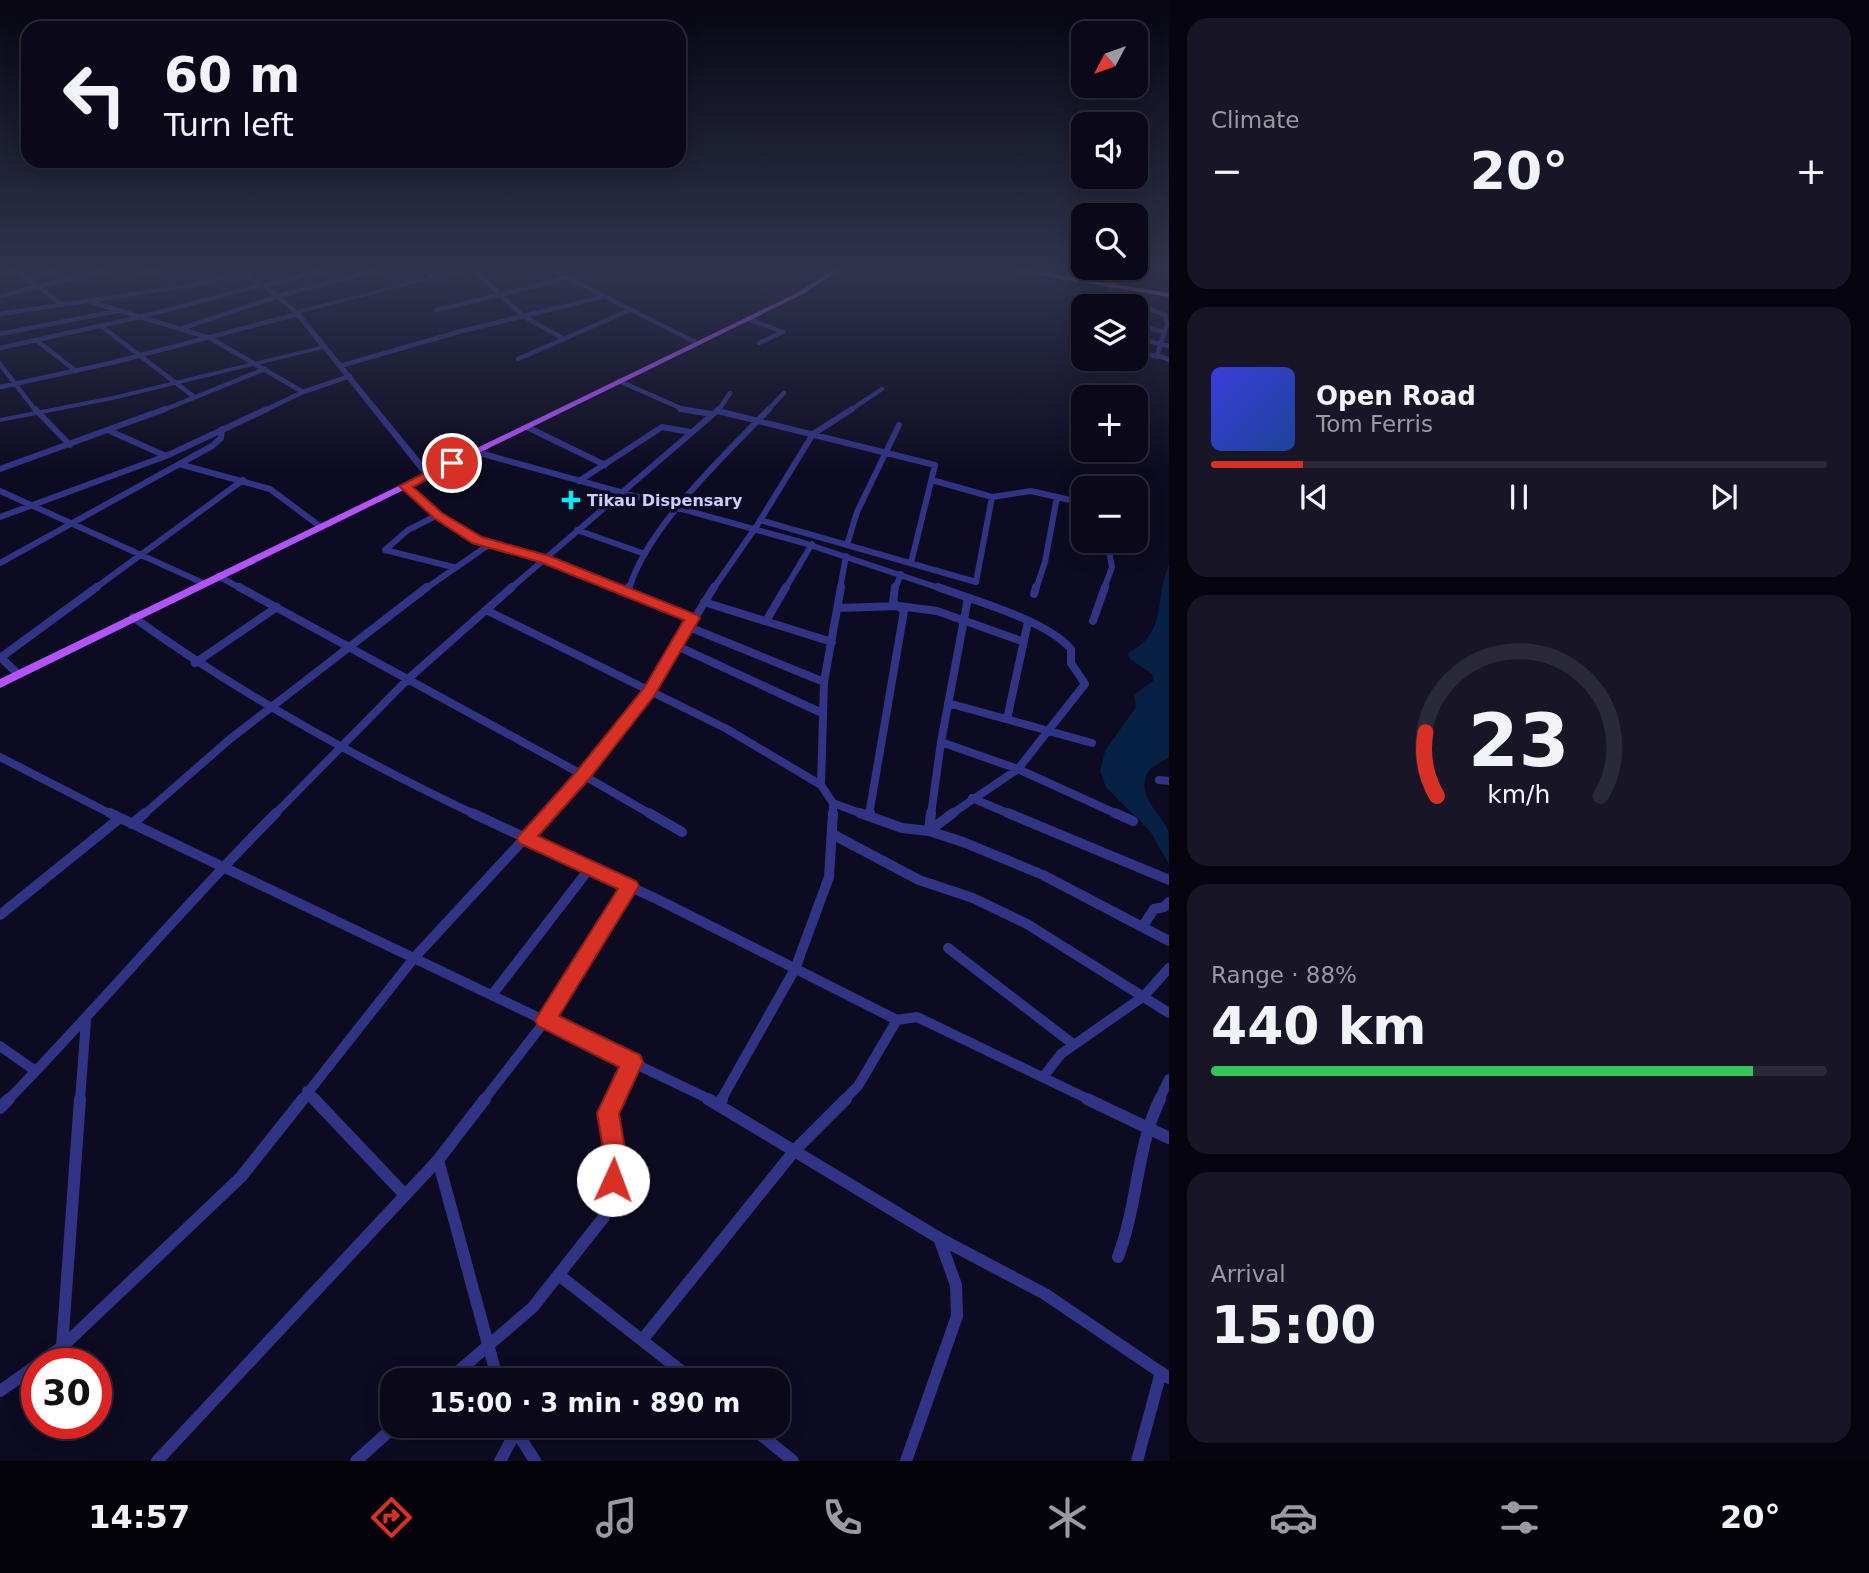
<!DOCTYPE html>
<meta charset="utf-8">
<style>
:root{--surface:#0a0819;--page:#181626;--text:#f1f3f6;--muted:#999aa2;--line:#2a2938;--accent:#d93025}
body{margin:0;font-family:"DejaVu Sans",sans-serif;background:var(--page);color:var(--text);height:100vh;display:flex;flex-direction:column;font-size:26px;white-space:nowrap}
*{box-sizing:border-box;margin:0}
p{font-size:23px;color:var(--muted)}
.icon{flex:none;width:38px;height:38px;fill:none;stroke:currentColor;stroke-width:2;stroke-linecap:round;stroke-linejoin:round}
.map{position:relative;flex:1;overflow:hidden}
.panel{display:flex;flex-direction:column;gap:18px;padding:18px;background:#06040e;width:700px}
.panel>*{flex:none}
.top-card{position:absolute;left:21px;top:21px;width:665px;height:147px;border-radius:21px;box-shadow:0 4px 18px #0003,0 0 0 2px var(--line);background:#0a0819;color:var(--text);overflow:hidden}
.needle{width:46px;rotate:229deg}
.controls{position:absolute;left:1071px;top:21px;display:grid;gap:14px}
.controls a{display:grid;place-items:center;width:77px;height:77px;border-radius:14px;background:var(--surface);box-shadow:0 4px 18px #0003,0 0 0 2px var(--line);font-size:35px}
.speed{position:absolute;left:21px;top:1348px;display:flex;gap:14px;font-size:35px;font-weight:700;text-align:center}
.speed>*{display:grid;place-content:center;width:91px;height:91px;border-radius:50%;background:var(--surface);box-shadow:0 4px 18px #0003,0 0 0 2px var(--line);line-height:1}
.speed .limit{border:10px solid #d22;background:#fff;color:#111}
.pin{position:absolute;display:grid;place-items:center;width:60px;height:60px;color:#fff;margin:-30px;border:4px solid #fff;border-radius:50%;box-shadow:0 2px 7px #0007}
.me{position:absolute;width:77px;margin:-38px;rotate:2deg;stroke-linejoin:round;filter:drop-shadow(0 0 5px #0008)}
.turn{display:flex;align-items:center;gap:24px;height:147px;padding:0 28px;font-size:32px}
.turn .icon{width:91px;height:91px;stroke-width:2.5}
.turn b{display:block;font-size:49px;line-height:60px}
.big{font-size:52px;font-weight:700;line-height:1.1}
.panel .widget{flex:1;display:flex;flex-direction:column;justify-content:center;gap:10px;min-width:0;padding:0 24px;border-radius:21px;background:var(--page)}
.panel .dial{align-items:center;gap:0}
.dial svg{height:182px;overflow:visible;fill:none;stroke:var(--line);stroke-width:7;stroke-linecap:round;text-anchor:middle}
.dial text{fill:var(--text);stroke:none}
.song{display:flex;align-items:center;gap:21px}
.cover{width:84px;height:84px;border-radius:10px;background:linear-gradient(135deg,hsl(240 70% 55%),hsl(220 70% 35%))}
.played{height:7px;border-radius:4px;background:linear-gradient(90deg,var(--accent) 15%,var(--line) 15%)}
.keys{display:flex;justify-content:space-around;direction:ltr}
.heat{display:flex;justify-content:space-between;align-items:center;font-size:38px;direction:ltr}
.charge{height:10px;border-radius:5px;background:linear-gradient(90deg,#34c759 88%,var(--line) 0)}
.trip{position:absolute;left:380px;top:1368px;width:410px;height:70px;border-radius:21px;background:var(--surface);box-shadow:0 4px 18px #0003,0 0 0 2px var(--line);font-weight:700;line-height:70px;text-align:center}
.tabs{display:flex;height:112px;justify-content:space-around;align-items:center;background:#04030a;color:var(--muted)}
.tabs .icon{width:49px;height:49px}
.tabs .active{color:var(--accent)}
.tabs b{font-size:32px;color:var(--text)}
main{display:flex;flex:1;min-height:0}
.map>svg:first-child{display:block}
.water{fill:#062144}
.lines{fill:none;stroke-linecap:round;stroke-linejoin:round}
.minor-far4{stroke:#313385;stroke-width:4.5}
.minor-far3{stroke:#313385;stroke-width:6}
.minor-far2{stroke:#313385;stroke-width:8}
.minor-far1{stroke:#313385;stroke-width:10}
.minor{stroke:#313385;stroke-width:12}
.tertiary{fill:#313385;fill-rule:evenodd}
.primary{fill:#b352ff;fill-rule:evenodd}
.trunk{fill:#d94cd4;fill-rule:evenodd}
.route{fill:#d93025;stroke:#8d1f18;stroke-width:2}
.poi-dot{fill:#00edf6;stroke:#0d0b21;stroke-width:2.5}
.labels{text-anchor:middle;dominant-baseline:central;stroke-width:7;stroke-linejoin:round;paint-order:stroke}
.far-poi-label{font-size:16px;font-weight:bold;fill:#cdcbff;stroke:#0d0b21;text-anchor:start}
</style>
<main>
<div class="map">
<svg width="1169" height="1461" viewBox="0 0 1169 1461">
<rect width="100%" height="100%" fill="#0d0b21"/>
<!-- water -->
<path class="water" d="M1169 565V757L1150 769C1133 793 1158 810 1168 830 1169 838 1169 854 1169 864L1150 831 1106 787 1100 771 1105 751 1136 707 1134 695 1154 680 1152 674 1129 658 1128 653C1169 632 1153 602 1169 565Z"/>
<g class="lines">
<!-- minor-far4 -->
<path class="minor-far4" d="M15 269 62 305
M422 269 433 277
M473 269 523 316 564 339
M550 269 697 343
M1127 269 1110 285V293L1165 315 1167 324 1157 355 1169 360
M143 272 170 269
M0 274 18 271
M25 278 62 269
M265 286 327 269
M0 296 109 269
M91 302 210 338 303 392
M437 310 568 278
M0 314 193 285 264 269
M748 319 783 332
M1072 323 1083 326
M1136 325 1164 332
M101 326 193 396
M180 329 279 296 381 269
M1073 332 1083 335
M0 334 117 311
M1136 338 1169 346
M36 340 76 371
M759 343 783 332
M0 348 140 317 262 285
M1136 351 1158 357
M518 359 630 310
M0 364 36 411
M340 366 458 332 602 297
M619 381 687 411
M0 387 111 363 298 314
M161 411 265 369
M263 411 303 392 350 376
M718 411 730 393
M767 411 784 393
M849 411 882 389"/>
<!-- minor-far3 -->
<path class="minor-far3" d="M35 409 70 445
M680 409 712 414
M718 411 935 465 911 563
M527 427 605 465
M110 431 166 456
M476 452 804 543 942 589
M179 464 270 489 321 527
M0 469 165 409
M932 480 992 497 1031 491 1083 503
M579 481 662 427 690 432
M405 486 438 515 477 540 544 559 620 589
M0 491 203 583
M0 517 166 456 267 409
M760 520 976 582 992 497
M577 530 645 554
M847 545 857 512 899 425
M385 550 453 567
M385 550 408 530 438 515
M0 563 212 446 221 438 222 429
M218 576 242 589
M94 589 243 480
M425 589 490 544
M510 589 719 409
M629 589C647 527 724 456 769 409
M713 589 756 527 813 434 852 409
M785 589 812 544
M840 589 846 556
M895 589 901 574
M1036 589 1045 562 1057 497
M1104 589 1112 567 1107 541"/>
<!-- minor-far2 -->
<path class="minor-far2" d="M239 587 583 775 546 815
M615 587 693 618
M938 587C975 601 1046 620 1071 649V663L1085 684 1018 769 950 815
M628 592 629 587
M1034 594 1036 587
M704 602 832 642
M838 608 899 606 937 611 1024 642
M486 610 727 729 821 785 833 803V815
M133 617C241 695 356 758 476 815
M766 621 786 587
M1093 621 1105 587
M689 627 824 682
M677 646 822 713
M0 657 18 674
M0 658 97 587
M195 663 277 607
M948 703 1092 743
M1007 719 1028 622
M941 742 1018 769 1119 815
M0 757 113 815
M1159 780 1169 781
M821 785 824 682 841 587
M972 798 1012 815
M833 803 865 815
M143 815 230 739 427 587
M274 815 408 679 512 587
M652 815 583 775 649 692 714 587
M869 815 904 611 893 602 895 587
M931 815 941 742 968 598"/>
<!-- minor-far1 -->
<path class="minor-far1" d="M110 813 711 1100
M472 813 661 901 897 1020 917 1017 1090 1100
M649 813 682 832
M860 813 902 828 929 831 963 842 1043 875 1169 941
M1008 813 1169 880
M1115 813 1133 821
M869 816 870 813
M132 824 145 813
M929 831 953 813
M929 831 931 813
M832 834 919 880 973 898 1027 924 1169 1013
M0 915 120 818
M1143 926 1154 909 1164 907 1169 902
M948 948 1073 1044
M492 995 590 868
M0 1046 34 1070
M1044 1076 1061 1054 1144 996 1169 968
M307 1091 316 1100
M8 1100C99 1007 183 906 276 813
M80 1100 86 1020
M302 1100 414 958 548 813
M484 1100 546 1020 630 886
M614 1100 633 1062
M721 1100 795 969 829 877 833 813
M844 1100 858 1086 897 1020
M1159 1100 1169 1079"/>
<!-- minor -->
<path class="minor" d="M314 1099 405 1195
M708 1099 939 1238 956 1285 957 1316 906 1461
M1087 1099 1169 1138
M719 1104 722 1099
M0 1108 9 1099
M438 1160 498 1381
M939 1238 1045 1294 1169 1378
M1118 1257C1138 1204 1136 1149 1160 1099
M560 1276 694 1381
M643 1339 795 1150 846 1099
M62 1347 80 1099
M39 1363 62 1347 241 1177 303 1099
M447 1381 533 1307 604 1217C611 1199 617 1176 616 1157 613 1133 604 1122 615 1099
M0 1391 37 1365
M513 1426 535 1461
M750 1426 793 1461
M157 1461 438 1160 485 1099
M356 1461 395 1426
M500 1461 515 1433
M1137 1461 1161 1372"/>
<!-- tertiary -->
<path class="tertiary" d="M226 269C250 268 280 295 297 310L463 269H472L300 313 431 473V477H425L323 349 113 400 0 422V418L113 396 320 346 294 313 263 287Z"/>
<!-- primary -->
<path class="primary" d="M834 269H841L803 294 0 688V679L799 292Z"/>
<!-- trunk -->
<path class="trunk" d="M1003 269H1020L1169 293V297Z"/>
</g>
<!-- sky -->
<linearGradient id="sky" x2="0" y2="1"><stop stop-color="#070612"/><stop offset="0.57" stop-color="#2f344e"/><stop offset="1" stop-color="#2f344e" stop-opacity="0"/></linearGradient>
<rect width="1169" height="473" fill="url(#sky)"/>
<!-- route -->
<path class="route" d="M448 461 458 463 413 487 442 513 482 537 549 556 697 615 700 618 654 696 589 779 538 836 636 881 639 886 559 1016 640 1055 643 1062 619 1114 627 1160 621 1189 613 1192 605 1189 602 1180 605 1160 597 1113 619 1067 538 1026 535 1020 618 889 519 843 517 838 577 771 644 688 684 620 540 562 472 543 434 518 399 486Z"/>
<!-- markers -->
<path class="poi-dot" d="M567.5 489.5h7v7h7v7h-7v7h-7v-7h-7v-7h7z"/>
<g class="labels">
<!-- far-poi labels -->
<g class="far-poi-label">
<text x="587" y="500">Tikau Dispensary</text>
</g>
</g>
</svg>
<div class="controls">
<a><svg class="needle" viewBox="-14 -14 28 28"><path d="M0-13l5 13h-10z" fill="#e53935"/><path d="M0 13l5-13h-10z" fill="#999aa2"/></svg></a>
<a><svg class="icon" aria-label="sound" viewBox="0 0 24 24"><path d="M4 9h4l5-4v14l-5-4H4zM17 9q2 3 0 6"/></svg></a>
<a><svg class="icon" aria-label="search" viewBox="0 0 24 24"><circle cx="10" cy="10" r="6"/><path d="M15 15l6 6"/></svg></a>
<a><svg class="icon" aria-label="layers" viewBox="0 0 24 24"><path d="M12 4l9 5-9 5-9-5zM3 14l9 5 9-5"/></svg></a>
<a>+</a>
<a>−</a>
</div>
<div class="speed"><div class="limit">30</div></div>
<div class="pin" style="left:452px;top:463px;background:#d93025"><svg class="icon" aria-label="arrive" viewBox="0 0 24 24"><path d="M6 21V4h12l-3 4 3 4H6"/></svg></div>
<svg class="me" style="left:613px;top:1180px" viewBox="-20 -20 40 40"><circle r="19" fill="#fff"/><path d="M0-13L10 11 0 6-10 11z" fill="#d93025"/></svg>
<div class="trip">15:00 · 3 min · 890 m</div>
<div class="top-card">
<div class="turn"><svg class="icon" aria-label="left" viewBox="0 0 24 24"><path d="M17 20v-9H6M10 6l-5 5 5 5"/></svg><div><b>60 m</b>Turn left</div></div>
</div>
</div>
<section class="panel">
<div class="widget"><p>Climate</p>
<div class="heat"><a>−</a><b class="big">20°</b><a>+</a></div>
</div>
<div class="widget">
<div class="song"><i class="cover"></i><div><b>Open Road</b><p>Tom Ferris</p></div></div>
<div class="played"></div>
<div class="keys"><svg class="icon" aria-label="previous" viewBox="0 0 24 24"><path d="M18 5L8 12l10 7zM5 5v14"/></svg><svg class="icon" aria-label="pause" viewBox="0 0 24 24"><path d="M8 5v14M16 5v14"/></svg><svg class="icon" aria-label="next" viewBox="0 0 24 24"><path d="M6 5l10 7-10 7zM19 5v14"/></svg></div>
</div>
<div class="widget dial"><svg viewBox="0 0 100 80">
<path d="M14 69A42 42 0 1 1 86 69"/>
<path d="M14 69A42 42 0 0 1 9 41" stroke="#d93025"/>
<text x="50" y="56" font-size="32" font-weight="700">23</text>
<text x="50" y="72" font-size="11">km/h</text>
</svg></div>
<div class="widget"><p>Range · 88%</p><b class="big">440 km</b><div class="charge"></div></div>
<div class="widget"><p>Arrival</p><b class="big">15:00</b></div>
</section>
</main>
<nav class="tabs">
<b>14:57</b>
<svg class="icon active" aria-label="directions" viewBox="0 0 24 24"><path d="M12 3l9 9-9 9-9-9zM9 14v-3h6M13 9l2 2-2 2"/></svg>
<svg class="icon" aria-label="music" viewBox="0 0 24 24"><path d="M9 18V5l10-2v13"/><circle cx="6" cy="18" r="3"/><circle cx="16" cy="16" r="3"/></svg>
<svg class="icon" aria-label="phone" viewBox="0 0 24 24"><path d="M5 4h4l2 5-3 2q2 4 5 5l2-3 5 2v4C11 20 4 13 5 4z"/></svg>
<svg class="icon" aria-label="climate" viewBox="0 0 24 24"><path d="M12 3v18M4 7l16 10M4 17L20 7"/></svg>
<svg class="icon" aria-label="car" viewBox="0 0 24 24"><path d="M5 17H2v-5l4-1 3-4h7l3 4 3 1v5h-3M9 17h6M6 11h13"/><circle cx="7" cy="17" r="2"/><circle cx="17" cy="17" r="2"/></svg>
<svg class="icon" aria-label="filters" viewBox="0 0 24 24"><path d="M4 7h16M4 17h16"/><circle cx="9" cy="7" r="2"/><circle cx="15" cy="17" r="2"/></svg>
<b>20°</b>
</nav>
